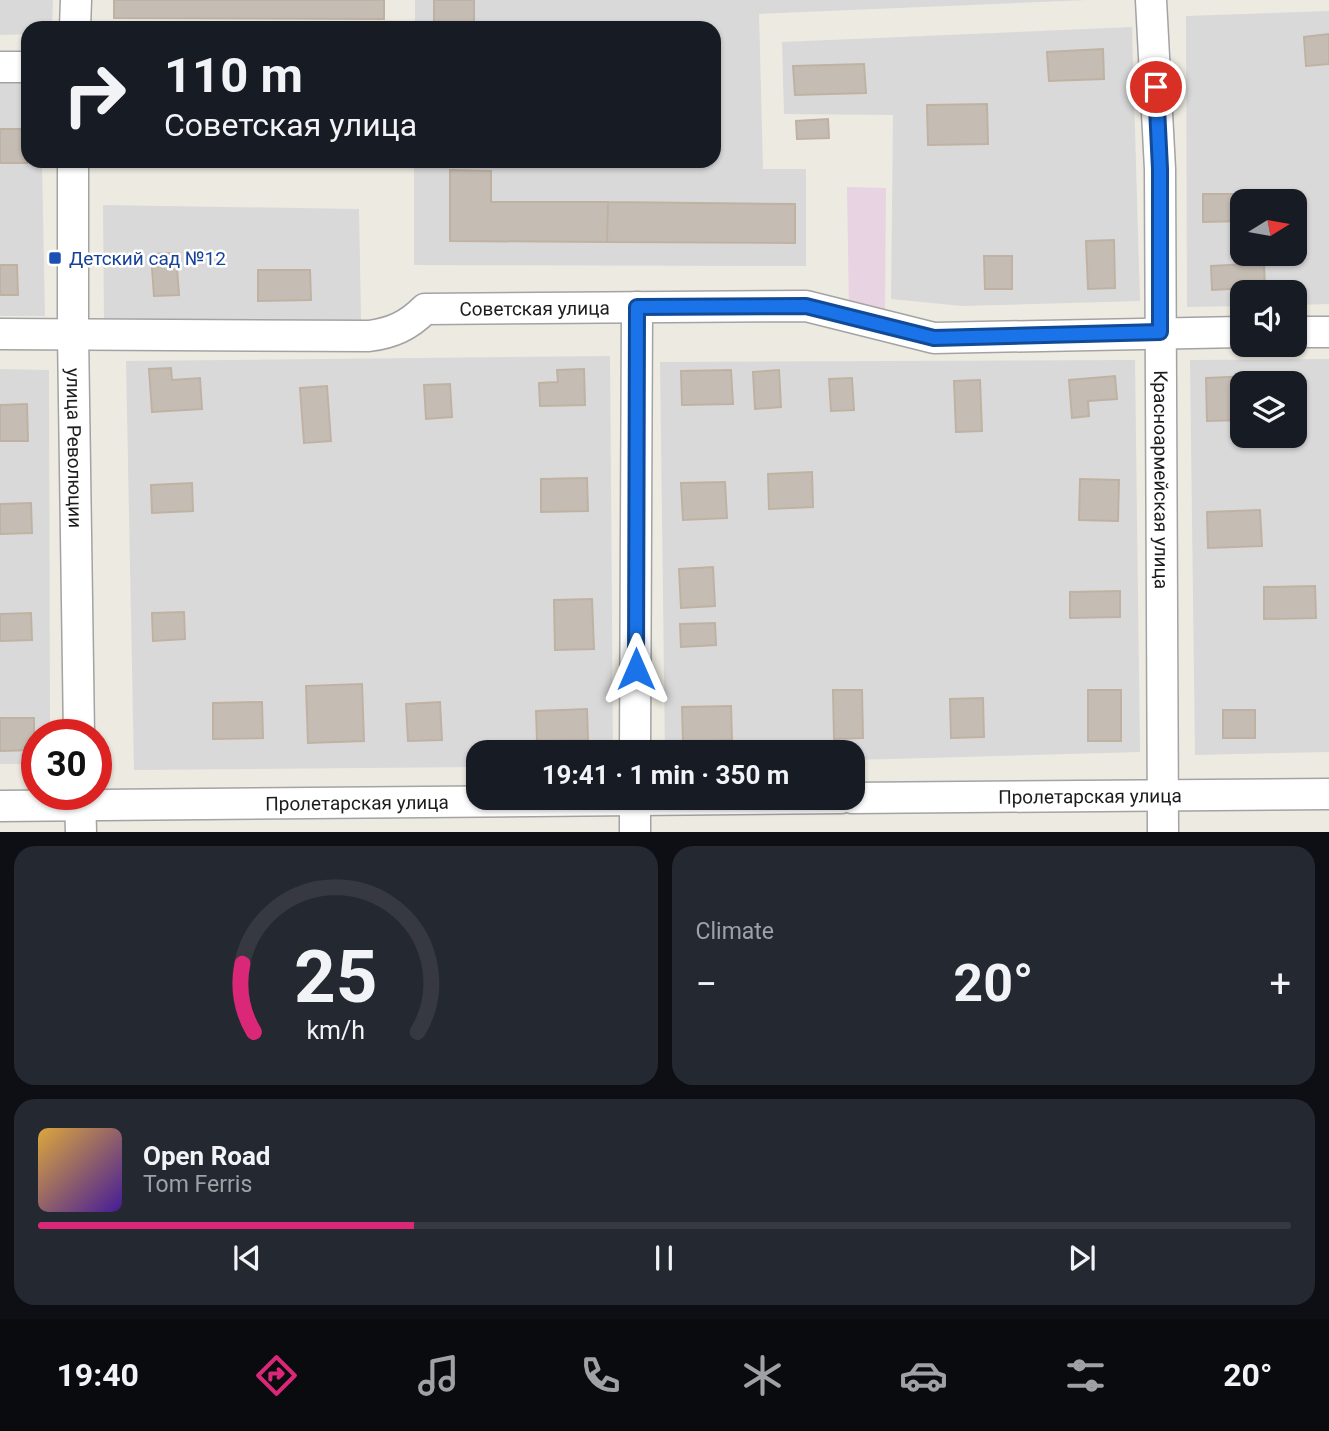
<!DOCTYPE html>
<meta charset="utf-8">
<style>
:root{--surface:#171b24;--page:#242831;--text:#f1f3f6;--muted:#9ea1a6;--line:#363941;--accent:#db2777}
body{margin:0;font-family:Roboto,sans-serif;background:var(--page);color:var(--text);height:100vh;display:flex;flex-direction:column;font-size:26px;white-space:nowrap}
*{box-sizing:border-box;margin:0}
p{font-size:23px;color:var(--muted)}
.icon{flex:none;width:38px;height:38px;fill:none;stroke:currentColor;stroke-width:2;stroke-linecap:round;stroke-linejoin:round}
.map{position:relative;height:832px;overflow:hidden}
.drawer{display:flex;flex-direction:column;gap:14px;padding:14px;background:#0d0f14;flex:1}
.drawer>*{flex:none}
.hud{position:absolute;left:21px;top:21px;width:700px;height:147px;border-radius:21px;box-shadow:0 2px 5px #0004;background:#171b24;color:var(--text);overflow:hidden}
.needle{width:46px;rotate:79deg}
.tools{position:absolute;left:1230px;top:189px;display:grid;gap:14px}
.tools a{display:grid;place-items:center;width:77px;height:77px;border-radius:14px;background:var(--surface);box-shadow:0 2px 5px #0004;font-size:35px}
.speed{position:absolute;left:21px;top:719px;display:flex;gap:14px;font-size:35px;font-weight:700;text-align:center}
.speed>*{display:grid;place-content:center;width:91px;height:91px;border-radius:50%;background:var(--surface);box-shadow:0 2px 5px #0004;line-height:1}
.speed .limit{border:10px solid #d22;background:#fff;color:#111}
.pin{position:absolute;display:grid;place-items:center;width:60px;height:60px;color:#fff;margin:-30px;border:4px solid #fff;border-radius:50%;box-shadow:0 2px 7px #0007}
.me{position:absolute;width:77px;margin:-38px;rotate:0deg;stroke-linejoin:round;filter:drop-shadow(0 0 5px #0008)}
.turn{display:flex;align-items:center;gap:24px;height:147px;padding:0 28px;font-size:32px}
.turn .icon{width:91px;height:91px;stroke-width:2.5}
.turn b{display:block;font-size:49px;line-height:60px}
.big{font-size:52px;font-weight:700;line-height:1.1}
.drawer .tile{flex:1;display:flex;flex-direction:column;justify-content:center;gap:10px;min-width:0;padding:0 24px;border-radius:21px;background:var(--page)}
.drawer .dial{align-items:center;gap:0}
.dial svg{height:182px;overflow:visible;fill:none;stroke:var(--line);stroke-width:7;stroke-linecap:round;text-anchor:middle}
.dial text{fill:var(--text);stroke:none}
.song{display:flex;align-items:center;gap:21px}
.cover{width:84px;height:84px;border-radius:10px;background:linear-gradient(135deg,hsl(40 70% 55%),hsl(260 70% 35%))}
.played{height:7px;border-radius:4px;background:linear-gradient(90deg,var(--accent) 30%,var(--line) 30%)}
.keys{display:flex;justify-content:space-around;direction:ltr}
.heat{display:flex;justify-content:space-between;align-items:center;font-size:38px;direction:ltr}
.drawer .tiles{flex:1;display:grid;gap:14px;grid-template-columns:1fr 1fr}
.tile:last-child{grid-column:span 2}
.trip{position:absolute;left:466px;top:740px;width:399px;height:70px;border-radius:21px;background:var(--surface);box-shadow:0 2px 5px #0004;font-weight:700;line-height:70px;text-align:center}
.tabs{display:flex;height:112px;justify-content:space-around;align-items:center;background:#090b0e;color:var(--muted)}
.tabs .icon{width:49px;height:49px}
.tabs .active{color:var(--accent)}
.tabs b{font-size:32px;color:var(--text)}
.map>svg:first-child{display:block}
.residential{fill:#dad9d9;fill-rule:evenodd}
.industrial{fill:#e7d3e1}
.building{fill:#c5bdb4;stroke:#bfb2a3;stroke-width:2}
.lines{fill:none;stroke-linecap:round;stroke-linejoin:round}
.minor-casing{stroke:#a3a3a3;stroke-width:33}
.minor{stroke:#fff;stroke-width:30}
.route-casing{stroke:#114b97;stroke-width:18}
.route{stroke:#1a73e8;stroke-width:12}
.transit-dot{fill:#1a4fb4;stroke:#fff;stroke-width:2.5}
.labels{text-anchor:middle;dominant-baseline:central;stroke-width:5;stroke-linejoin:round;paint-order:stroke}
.transit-label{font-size:19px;fill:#164399;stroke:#fff;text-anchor:start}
.street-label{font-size:19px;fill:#1c1c1c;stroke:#fff}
</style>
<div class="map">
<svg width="1329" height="833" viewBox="0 0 1329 833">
<rect width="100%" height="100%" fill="#edeae1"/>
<!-- residential -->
<path class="residential" d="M0 0H53L52 28H28V34L0 35Z
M415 0H1087L759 14 763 169H806V266L414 265V161H714V28H415Z
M1329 11V304L1295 305V292H1242V306L1187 307 1186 16ZM1242 201H1295V254H1242Z
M1132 27 1140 301 962 306 891 299 893 115 784 114 782 42Z
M0 82H28V161H42L45 316H0Z
M103 205 359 209 361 320 104 322Z
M610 356 613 752H478V767L134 770 126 361Z
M1329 359V752L1195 755 1190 360ZM1242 383H1295V436H1242Z
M1135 360 1140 752 852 760V752H665L660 362Z
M0 369 49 370 50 735H37V764H0Z"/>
<!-- industrial -->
<path class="industrial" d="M847 187 886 188 885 315 849 308Z"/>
<!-- building -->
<path class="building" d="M114 0H384V19L114 18Z
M434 0H474V28H434Z
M1329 34V64L1306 66 1304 37Z
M1103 49 1104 79 1049 81 1047 52Z
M864 64 866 93 795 95 793 66Z
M987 104 988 144 928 145 927 105Z
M828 119 829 138 797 139 796 121Z
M0 129H26L27 163H0Z
M450 170 491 171V202H608L607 242 450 241Z
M1203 194H1242V221L1203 222Z
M608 202 795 204V243L607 242Z
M1114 240 1115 288 1088 289 1086 241Z
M176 253 179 295 154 296 151 254Z
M984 256H1012V289H985Z
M1264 263 1265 287 1212 290 1211 266Z
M0 265H17L18 295H0Z
M258 270H310L311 300 258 301Z
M171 368 172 380 200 378 202 409 152 412 149 369Z
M584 369 585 405 540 406 539 383 558 382 557 370Z
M731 370 733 404 682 405 681 371Z
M779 370 781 407 755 409 753 372Z
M1115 376 1117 399 1088 401 1089 416 1072 418 1069 380Z
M1253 376 1254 383H1242V420L1207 421 1206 378Z
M852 378 854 410 831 411 829 379Z
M980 380 982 431 956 432 954 381Z
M450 384 452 417 426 419 424 385Z
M327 386 331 441 304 443 300 388Z
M27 404 28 441H0V405Z
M812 472 813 507 769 509 768 474Z
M587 478 588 511 541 512V479Z
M1080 479 1119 480 1118 521 1079 520Z
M725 482 727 518 683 520 681 483Z
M192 483 193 511 152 513 151 485Z
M31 503 32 533 0 534V504Z
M1260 510 1262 546 1208 548 1207 512Z
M713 567 715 606 681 608 679 569Z
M1315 586 1316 618 1264 619V587Z
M1120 591V617L1070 618V592Z
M592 599 594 649 555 650 554 600Z
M184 612 185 639 153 641 152 613Z
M31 613 32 640 0 641V614Z
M715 623 716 645 681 647 680 624Z
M362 684 364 741 308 743 306 686Z
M833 690H862L863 738 834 739Z
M1088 690H1121V741H1088Z
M983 698 984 737 951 738 950 699Z
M262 702 263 738 213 739V703Z
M440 702 442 740 408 741 406 704Z
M731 706 732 740 683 742 682 707Z
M587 709 588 740 537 741 536 711Z
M1223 710H1255V738H1223Z
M0 718H34V750L0 751Z"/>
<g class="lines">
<!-- minor casing -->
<g class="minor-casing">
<g id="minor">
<path id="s1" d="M1151 0 1160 169 1163 833"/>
<path d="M75 28 76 0"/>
<path d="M0 67H28"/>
<path id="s2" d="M73 161V334L79 735"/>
<path d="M1295 332H1329"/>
<path id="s3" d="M0 334 369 336C392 333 408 326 425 309L806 306 934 338 1242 332"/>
<path d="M635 752 637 307"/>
<path d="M80 794 81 833"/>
<path d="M635 798V833"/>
<path id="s4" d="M852 798 1329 794"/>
<path id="s5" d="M0 806 841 798"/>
</g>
</g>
<!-- minor -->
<use href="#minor" class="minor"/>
</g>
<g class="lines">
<!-- route casing -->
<g class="route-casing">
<path id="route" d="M636 669 637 307 806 306 934 338 1160 332V169L1156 87"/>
</g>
<!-- route -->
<use href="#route" class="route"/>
</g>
<!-- markers -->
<rect class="transit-dot" x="48" y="251" width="14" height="14" rx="3.5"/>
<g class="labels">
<!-- transit labels -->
<g class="transit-label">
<text x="69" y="258">Детский сад №12</text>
</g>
<!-- street labels -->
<g class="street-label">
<text stroke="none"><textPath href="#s3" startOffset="542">Советская улица</textPath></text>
<text stroke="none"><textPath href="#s2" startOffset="287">улица Революции</textPath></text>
<text stroke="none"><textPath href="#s1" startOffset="480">Красноармейская улица</textPath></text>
<text stroke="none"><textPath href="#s4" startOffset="238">Пролетарская улица</textPath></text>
<text stroke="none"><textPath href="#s5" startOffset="357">Пролетарская улица</textPath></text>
</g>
</g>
</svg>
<div class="tools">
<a><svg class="needle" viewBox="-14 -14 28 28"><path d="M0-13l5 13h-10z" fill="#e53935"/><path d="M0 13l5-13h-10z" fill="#9ea1a6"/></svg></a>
<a><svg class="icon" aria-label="sound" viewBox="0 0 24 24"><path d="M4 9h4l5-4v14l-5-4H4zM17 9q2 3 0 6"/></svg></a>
<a><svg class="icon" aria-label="layers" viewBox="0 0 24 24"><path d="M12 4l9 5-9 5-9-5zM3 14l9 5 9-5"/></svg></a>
</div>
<div class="speed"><div class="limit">30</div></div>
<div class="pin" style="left:1156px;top:87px;background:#d93025"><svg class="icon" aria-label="arrive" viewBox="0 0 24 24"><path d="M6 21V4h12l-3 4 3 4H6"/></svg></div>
<svg class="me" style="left:636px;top:669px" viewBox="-20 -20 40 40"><path d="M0-17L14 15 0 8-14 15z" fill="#1a73e8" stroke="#fff" stroke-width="4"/></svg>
<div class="trip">19:41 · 1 min · 350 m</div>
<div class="hud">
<div class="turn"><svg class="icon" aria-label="right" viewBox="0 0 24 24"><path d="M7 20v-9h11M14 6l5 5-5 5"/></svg><div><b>110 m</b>Советская улица</div></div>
</div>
</div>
<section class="drawer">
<div class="tiles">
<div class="tile dial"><svg viewBox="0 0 100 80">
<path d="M14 69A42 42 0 1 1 86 69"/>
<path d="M14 69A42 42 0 0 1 9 39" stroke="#db2777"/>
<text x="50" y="56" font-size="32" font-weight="700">25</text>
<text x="50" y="72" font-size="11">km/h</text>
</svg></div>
<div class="tile"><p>Climate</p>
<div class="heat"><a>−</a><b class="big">20°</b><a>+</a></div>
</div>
<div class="tile">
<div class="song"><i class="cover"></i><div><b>Open Road</b><p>Tom Ferris</p></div></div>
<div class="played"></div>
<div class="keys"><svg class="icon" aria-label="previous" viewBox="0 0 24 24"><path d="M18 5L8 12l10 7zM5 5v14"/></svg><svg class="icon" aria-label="pause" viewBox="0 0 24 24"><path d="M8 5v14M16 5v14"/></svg><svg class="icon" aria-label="next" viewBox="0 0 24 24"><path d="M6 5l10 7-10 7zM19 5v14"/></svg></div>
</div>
</div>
</section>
<nav class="tabs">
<b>19:40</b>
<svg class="icon active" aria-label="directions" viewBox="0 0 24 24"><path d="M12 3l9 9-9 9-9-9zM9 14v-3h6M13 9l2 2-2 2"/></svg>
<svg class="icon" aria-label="music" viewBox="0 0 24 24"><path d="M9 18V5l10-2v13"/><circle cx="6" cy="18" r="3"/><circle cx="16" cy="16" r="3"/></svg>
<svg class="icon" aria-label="phone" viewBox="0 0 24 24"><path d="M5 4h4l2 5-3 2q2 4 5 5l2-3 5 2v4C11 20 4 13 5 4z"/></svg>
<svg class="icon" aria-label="climate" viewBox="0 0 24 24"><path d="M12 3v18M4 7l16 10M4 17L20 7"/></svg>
<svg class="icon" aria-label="car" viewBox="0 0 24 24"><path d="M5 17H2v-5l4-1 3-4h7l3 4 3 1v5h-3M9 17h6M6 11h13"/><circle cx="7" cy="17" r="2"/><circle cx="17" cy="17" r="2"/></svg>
<svg class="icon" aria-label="filters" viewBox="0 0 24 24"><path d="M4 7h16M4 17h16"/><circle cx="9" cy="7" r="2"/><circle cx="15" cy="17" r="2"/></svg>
<b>20°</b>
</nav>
